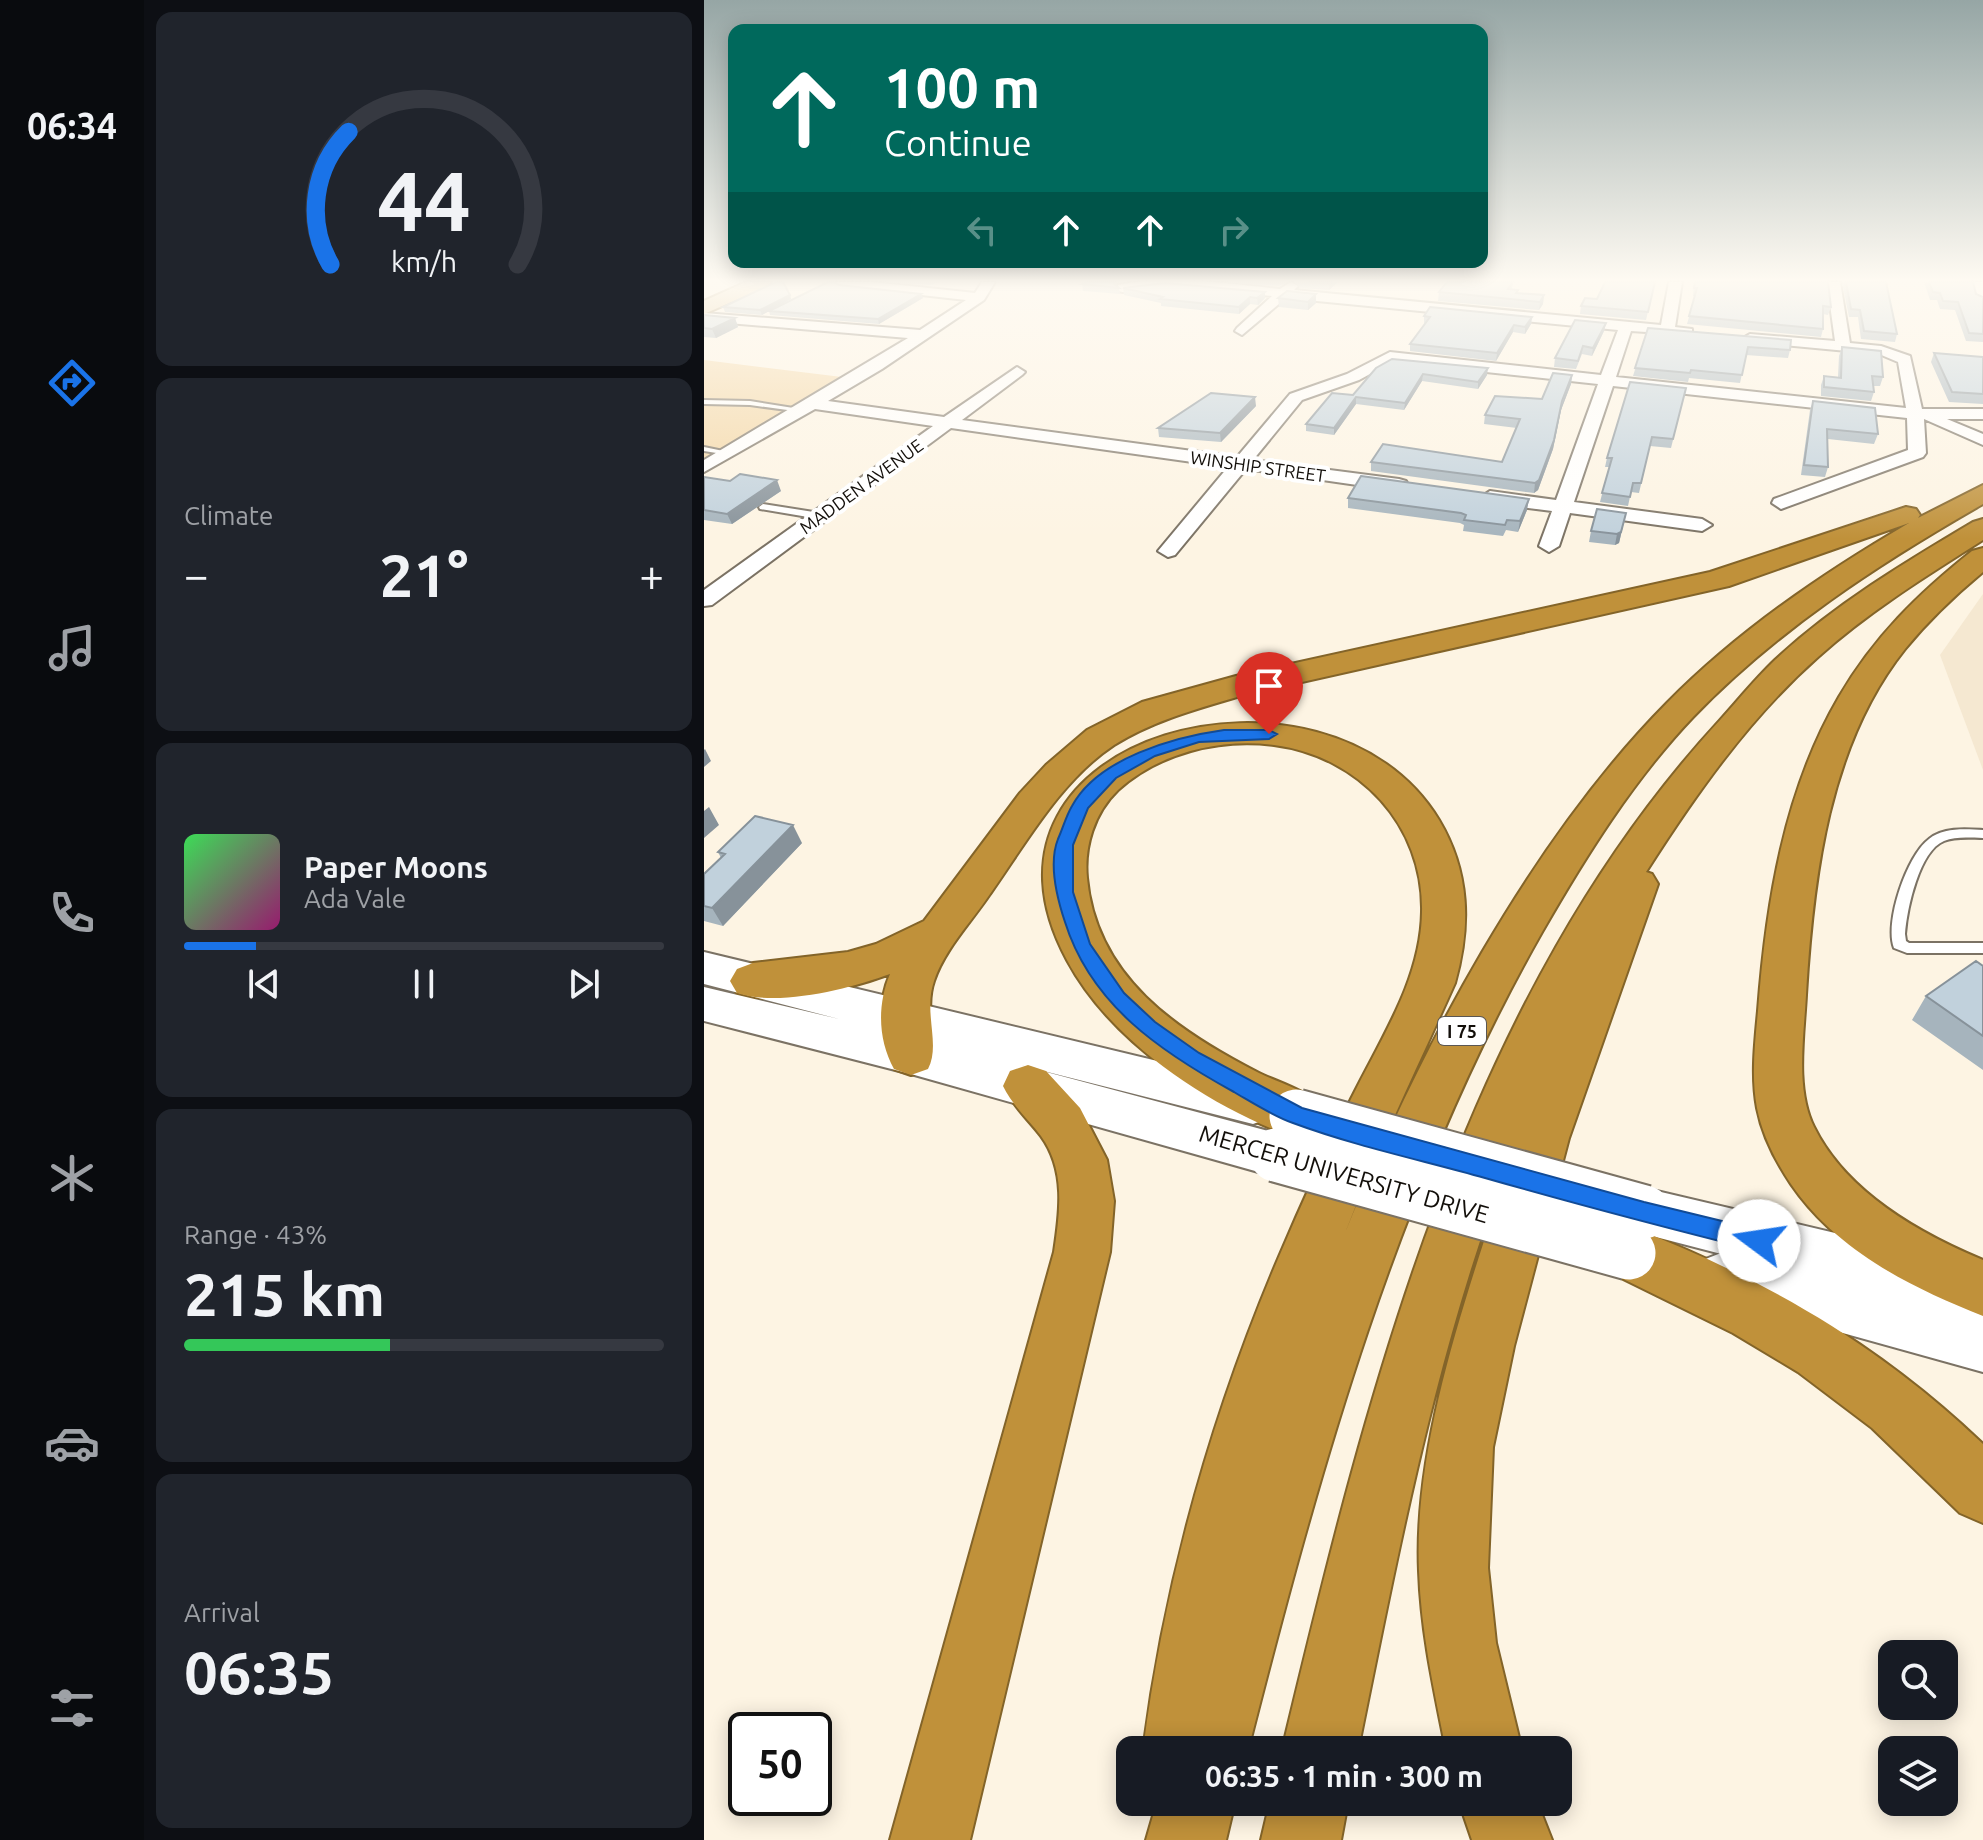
<!DOCTYPE html>
<meta charset="utf-8">
<style>
:root{--surface:#171b24;--page:#20242c;--text:#f1f3f6;--muted:#9ea1a6;--line:#363941;--accent:#1a73e8}
body{margin:0;font-family:Ubuntu,sans-serif;background:var(--page);color:var(--text);height:100vh;display:flex;flex-direction:column;font-size:30px;white-space:nowrap}
*{box-sizing:border-box;margin:0}
p{font-size:26px;color:var(--muted)}
.icon{flex:none;width:44px;height:44px;fill:none;stroke:currentColor;stroke-width:2;stroke-linecap:round;stroke-linejoin:round}
.map{position:relative;flex:1;overflow:hidden}
.details{display:flex;flex-direction:column;gap:12px;padding:12px;background:#0d0f14;width:560px}
.details>*{flex:none}
.top-card{position:absolute;left:24px;top:24px;width:760px;height:244px;border-radius:16px;box-shadow:0 4px 20px #0003;background:#00695c;color:#fff;overflow:hidden}
.fabs{position:absolute;left:1174px;top:1640px;display:grid;gap:16px}
.fabs a{display:grid;place-items:center;width:80px;height:80px;border-radius:16px;background:var(--surface);box-shadow:0 4px 20px #0003;font-size:40px}
.speed{position:absolute;left:24px;top:1712px;display:flex;gap:16px;font-size:40px;font-weight:700;text-align:center}
.speed>*{display:grid;place-content:center;width:104px;height:104px;border-radius:50%;background:var(--surface);box-shadow:0 4px 20px #0003;line-height:1}
.speed .limit{border:4px solid #111;border-radius:12px;background:#fff;color:#111}
.pin{position:absolute;display:grid;place-items:center;width:68px;height:68px;color:#fff;margin:-82px -34px;border-radius:50% 50% 50% 0;rotate:-45deg;box-shadow:0 0 8px #0007}
.pin .icon{rotate:45deg}
.me{position:absolute;width:88px;margin:-44px;rotate:284deg;stroke-linejoin:round;filter:drop-shadow(0 0 6px #0008)}
.turn{display:flex;align-items:center;gap:28px;height:168px;padding:0 24px;font-size:36px}
.turn .icon{width:104px;height:104px;stroke-width:2.5}
.turn b{display:block;font-size:56px;line-height:68px}
.lanes{display:flex;align-items:center;height:76px;padding:0 24px;background:#0003;justify-content:center;gap:40px;direction:ltr}
.lanes .off{opacity:.35}
.big{font-size:60px;font-weight:700;line-height:1.1}
.details .card{flex:1;display:flex;flex-direction:column;justify-content:center;gap:12px;min-width:0;padding:0 28px;border-radius:16px;background:var(--page)}
.details .dial{align-items:center;gap:0}
.dial svg{height:208px;overflow:visible;fill:none;stroke:var(--line);stroke-width:7;stroke-linecap:round;text-anchor:middle}
.dial text{fill:var(--text);stroke:none}
.song{display:flex;align-items:center;gap:24px}
.cover{width:96px;height:96px;border-radius:12px;background:linear-gradient(135deg,hsl(130 70% 55%),hsl(320 70% 35%))}
.played{height:8px;border-radius:4px;background:linear-gradient(90deg,var(--accent) 15%,var(--line) 15%)}
.keys{display:flex;justify-content:space-around;direction:ltr}
.heat{display:flex;justify-content:space-between;align-items:center;font-size:44px;direction:ltr}
.charge{height:12px;border-radius:6px;background:linear-gradient(90deg,#34c759 43%,var(--line) 0)}
.trip{position:absolute;left:412px;top:1736px;width:456px;height:80px;border-radius:16px;background:var(--surface);box-shadow:0 4px 20px #0003;font-weight:700;line-height:80px;text-align:center}
main{display:flex;flex:1;min-height:0}
.menu{display:flex;flex-direction:column;width:144px;justify-content:space-around;align-items:center;background:#090b0e;color:var(--muted)}
.menu .icon{width:56px;height:56px}
.menu .current{color:var(--accent)}
.menu b{font-size:36px;color:var(--text)}
.map>svg:first-child{display:block}
.built{fill:#f5e8d1}
.green{fill:#f3d5a2}
.lines{fill:none;stroke-linecap:round;stroke-linejoin:round}
.service-casing{stroke:#7b7264;stroke-width:4}
.minor-casing{stroke:#7b7264;stroke-width:4}
.tertiary-casing{stroke:#7b7264;stroke-width:4}
.secondary-casing{stroke:#7b7264;stroke-width:4}
.primary-casing{stroke:#836429;stroke-width:4}
.motorway-casing{stroke:#836429;stroke-width:4}
.service{fill:#fff;fill-rule:evenodd}
.minor{fill:#fff;fill-rule:evenodd}
.tertiary{fill:#fff;fill-rule:evenodd}
.secondary{fill:#fff;fill-rule:evenodd}
.primary{fill:#d9bd89;fill-rule:evenodd}
.motorway{fill:#c0913a;fill-rule:evenodd}
.secondary-bridge-casing{stroke:#7b7264;stroke-width:57;stroke-linecap:butt}
.secondary-bridge{stroke:#fff;stroke-width:53}
.wall{fill:#a6b4bd}
.shaded-wall{fill:#87929a}
.building{fill:#c1d1dc;stroke:#87929a;stroke-width:2}
.route{fill:#1a73e8;stroke:#114b97;stroke-width:2}
.labels{text-anchor:middle;dominant-baseline:central;stroke-width:8;stroke-linejoin:round;paint-order:stroke}
.far-street-label{font-size:18px;fill:#130f0a;stroke:#fff}
.shield{fill:#fff;stroke:#5a5754;stroke-width:2}
.shield-label{font-size:18px;font-weight:bold;fill:#130f0a}
.near-street-label{font-size:24px;fill:#130f0a;stroke:#fff}
</style>
<main>
<nav class="menu">
<b>06:34</b>
<svg class="icon current" aria-label="directions" viewBox="0 0 24 24"><path d="M12 3l9 9-9 9-9-9zM9 14v-3h6M13 9l2 2-2 2"/></svg>
<svg class="icon" aria-label="music" viewBox="0 0 24 24"><path d="M9 18V5l10-2v13"/><circle cx="6" cy="18" r="3"/><circle cx="16" cy="16" r="3"/></svg>
<svg class="icon" aria-label="phone" viewBox="0 0 24 24"><path d="M5 4h4l2 5-3 2q2 4 5 5l2-3 5 2v4C11 20 4 13 5 4z"/></svg>
<svg class="icon" aria-label="climate" viewBox="0 0 24 24"><path d="M12 3v18M4 7l16 10M4 17L20 7"/></svg>
<svg class="icon" aria-label="car" viewBox="0 0 24 24"><path d="M5 17H2v-5l4-1 3-4h7l3 4 3 1v5h-3M9 17h6M6 11h13"/><circle cx="7" cy="17" r="2"/><circle cx="17" cy="17" r="2"/></svg>
<svg class="icon" aria-label="filters" viewBox="0 0 24 24"><path d="M4 7h16M4 17h16"/><circle cx="9" cy="7" r="2"/><circle cx="15" cy="17" r="2"/></svg>
</nav>
<section class="details">
<div class="card dial"><svg viewBox="0 0 100 80">
<path d="M14 69A42 42 0 1 1 86 69"/>
<path d="M14 69A42 42 0 0 1 21 18" stroke="#1a73e8"/>
<text x="50" y="56" font-size="32" font-weight="700">44</text>
<text x="50" y="72" font-size="11">km/h</text>
</svg></div>
<div class="card"><p>Climate</p>
<div class="heat"><a>−</a><b class="big">21°</b><a>+</a></div>
</div>
<div class="card">
<div class="song"><i class="cover"></i><div><b>Paper Moons</b><p>Ada Vale</p></div></div>
<div class="played"></div>
<div class="keys"><svg class="icon" aria-label="previous" viewBox="0 0 24 24"><path d="M18 5L8 12l10 7zM5 5v14"/></svg><svg class="icon" aria-label="pause" viewBox="0 0 24 24"><path d="M8 5v14M16 5v14"/></svg><svg class="icon" aria-label="next" viewBox="0 0 24 24"><path d="M6 5l10 7-10 7zM19 5v14"/></svg></div>
</div>
<div class="card"><p>Range · 43%</p><b class="big">215 km</b><div class="charge"></div></div>
<div class="card"><p>Arrival</p><b class="big">06:35</b></div>
</section>
<div class="map">
<svg width="1279" height="1840" viewBox="0 0 1279 1840">
<rect width="100%" height="100%" fill="#fdf4e3"/>
<!-- built -->
<path class="built" d="M1279 594V770L1236 655Z"/>
<!-- green -->
<path class="green" d="M0 360 146 378 23 449 9 448 21 450 0 462Z"/>
<g class="lines">
<!-- service casing -->
<g class="service-casing">
<path id="service" d="M0 400 46 401 102 410 98 412 46 405 0 404Z
M0 447 29 453 25 455 0 451Z
M59 504 116 513 120 516 116 519 56 509 55 507Z
M1279 830V838C1267 838 1252 836 1240 841 1215 851 1203 909 1201 934L1202 941 1205 943H1279V953H1203L1190 948C1180 923 1203 855 1225 839 1239 827 1262 829 1279 830Z"/>
</g>
<!-- minor casing -->
<g class="minor-casing">
<path id="minor" d="M130 282H168L271 293 278 282H291L280 300 178 369 124 401 240 417 313 367 321 372 318 375 258 420 533 457 586 394 643 374 686 352 897 375 914 330 582 298 538 335 531 331 533 328 568 296 462 286 419 292 414 291V285C466 274 524 284 576 289L587 282 594 286 590 290 957 325 965 282H978L971 327 988 329V335L927 331 912 377 1202 408 1194 362 1175 354 1046 342 1039 338 1046 334 1131 341 1123 282H1136L1146 343 1177 346 1206 356 1218 409H1279V419H1243L1279 434V445L1220 419 1222 453 1219 457 1077 509 1068 503 1070 499 1204 450 1203 418 909 386 870 502 998 519 1008 525 998 531 866 513 855 546 845 552 835 546 848 511 786 503 777 497 786 491 852 500 894 384 688 362 655 380 598 400 549 460 695 479 702 481 704 485 702 489 695 491 542 469 471 555 464 557 454 551 524 467 247 428 8 605 0 606V590L229 426 111 409 0 472V460L204 338 0 321V313L216 330 262 300 137 286Z
M1266 282H1279V305L1272 301Z"/>
</g>
<!-- tertiary casing -->
<g class="tertiary-casing">
<path id="tertiary" d="M1017 1253 1279 1320V1372L999 1294 992 1277 999 1260Z"/>
</g>
<!-- secondary casing -->
<g class="secondary-casing">
<path id="secondary" d="M0 952 549 1084 566 1090 573 1104 566 1118 549 1124 316 1065 572 1133 590 1139 597 1155 590 1171 572 1177 207 1074 0 1021V987L135 1019 0 984Z
M940 1188 1279 1268V1322L921 1229 914 1212 921 1195Z"/>
</g>
<!-- primary casing -->
<g class="primary-casing">
<path id="primary" d="M42 282H67L64 286 0 314V301Z"/>
</g>
<!-- motorway casing -->
<g class="motorway-casing">
<path id="motorway" d="M1279 485V504C1174 564 1073 630 989 717 929 780 881 857 838 932 693 1187 616 1468 544 1750H439C461 1580 507 1417 574 1259 597 1205 621 1152 647 1099 676 1040 717 980 718 912 720 825 655 756 570 745 515 738 455 753 414 790 390 813 380 847 383 878 392 977 473 1031 555 1073 569 1080 600 1090 610 1100 611 1101 617 1115 618 1116L610 1131 592 1138C505 1107 407 1042 363 960 240 733 623 635 735 820 766 872 767 926 751 983 714 1066 674 1148 641 1233 713 1055 827 840 963 703 1034 631 1118 574 1205 523L1025 586 540 695C496 708 450 720 410 745 357 780 322 843 286 894 268 921 240 950 230 981 219 1013 237 1044 224 1069L207 1075 190 1069C174 1040 173 1005 186 974 145 989 74 1007 33 993L26 981 33 969 49 963 144 952 172 944 220 921 316 793 342 765 383 730 438 702 532 676 1006 572 1202 507 1212 509 1216 515 1214 518Z
M1279 519V540C1222 576 1164 612 1114 657 1045 718 991 795 942 872L948 874 954 884 865 1138 810 1346 789 1447 784 1568 792 1643 818 1750H742C730 1690 717 1632 715 1571 709 1432 770 1278 810 1147 734 1339 695 1548 654 1750H578C664 1391 760 997 1017 719 1035 699 1052 678 1071 660 1130 605 1200 563 1269 522Z
M1279 548V572C1250 596 1225 620 1201 649 1125 744 1109 877 1102 995 1100 1035 1091 1089 1110 1127 1142 1192 1214 1233 1279 1260V1316C1206 1287 1133 1251 1087 1184 1072 1162 1058 1134 1053 1108 1047 1076 1051 1043 1054 1011 1062 904 1080 791 1135 697 1170 637 1214 594 1268 551Z
M324 1065 342 1071 376 1108 403 1160 410 1201 406 1252 266 1840H186L350 1252C356 1213 362 1170 337 1136 324 1119 308 1105 299 1086L306 1071Z
M925 1226C1061 1279 1173 1343 1279 1444V1523L1256 1513 1168 1428 1094 1372 1029 1333 905 1272 897 1253 905 1234Z
M453 1802H531L522 1840H442Z
M566 1802H644L637 1840H557Z
M755 1802H833L848 1840H768Z"/>
</g>
<!-- service -->
<use href="#service" class="service"/>
<!-- minor -->
<use href="#minor" class="minor"/>
<!-- tertiary -->
<use href="#tertiary" class="tertiary"/>
<!-- secondary -->
<use href="#secondary" class="secondary"/>
<!-- primary -->
<use href="#primary" class="primary"/>
<!-- motorway -->
<use href="#motorway" class="motorway"/>
<!-- secondary-bridge casing -->
<g class="secondary-bridge-casing">
<path id="secondary-bridge" d="M592 1116 940 1212
M572 1155 925 1253"/>
</g>
<!-- secondary-bridge -->
<use href="#secondary-bridge" class="secondary-bridge"/>
</g>
<!-- wall -->
<path class="wall" d="M174 282H234L227 285Z
M382 282H418H414L412 286 415 288 416 294 379 291 378 284Z
M514 282H584L575 286Z
M590 282H634L625 290 596 288Z
M809 282 808 289 814 293 840 295 839 304 835 310 734 301 735 292Z
M951 282 942 320 876 314 877 306 893 299Z
M990 282 1127 307 1124 315 1119 314V329L1117 337 983 324 991 296H989Z
M1138 282H1182L1193 334 1191 342 1157 339 1154 317H1145Z
M1220 282H1269L1272 294 1279 297V342L1262 341 1251 310 1236 309 1233 300H1226Z
M135 285 217 294 219 298 175 324 66 315 65 311Z
M419 288 561 292V298L554 305 546 304 535 314 457 306V303L420 295Z
M612 294V303L604 310 575 307 574 298Z
M86 295 87 299 58 315 21 312 19 307Z
M0 315 31 318 34 327 12 338 0 337Z
M720 316 828 317 827 324 821 334 809 332 792 361 706 351V344L721 324 720 323Z
M902 323 900 331 888 356 878 354 872 369 850 367 851 358Z
M944 328 1086 350 1084 358 1042 355 1036 383 985 378 984 382 929 376Z
M1138 347 1179 377 1176 386H1169L1170 392 1167 401 1117 396V385L1120 376 1134 377 1135 356Z
M1230 353 1279 357V404L1245 402 1227 362Z
M672 368 783 375 774 389 718 381 700 410 652 404 630 435 602 431V424L649 395Z
M868 375 867 384 857 410 849 449 834 490 830 493 667 471V462H798L813 428 780 424 781 415 838 399Z
M982 388 967 448 946 446 935 493 927 492 924 506 896 502 905 467H901L903 458Z
M1109 401 1174 434 1170 444 1124 439V467L1121 477 1097 475 1106 410Z
M552 406 517 442 455 437 454 428Z
M0 477 77 491 28 524 0 520Z
M644 498 823 510 814 532 802 530 799 536 759 531 760 525 756 523 644 508Z
M922 513 915 543 911 545 885 542 887 531Z
M98 843 19 926 0 921V874L17 858 14 852Z
M1279 966V1070L1208 1020 1222 996Z"/>
<!-- shaded-wall -->
<path class="shaded-wall" d="M627 282H634L625 290V284Z
M561 292V298L554 305 553 298Z
M217 294 219 298 175 324 174 319Z
M612 294V303L604 310V302Z
M86 295 87 299 58 315 56 310Z
M840 295 839 304 835 310 836 302Z
M546 297V304L535 314V307Z
M828 317 827 324 821 334V327Z
M31 318 34 327 12 338 8 329Z
M902 323 900 331 888 356 889 348Z
M810 325 809 332 792 361 793 353Z
M784 368 783 375 774 389V382Z
M719 374 718 381 700 410 701 403Z
M868 375 867 384 857 410 849 449 834 490 830 493 831 483Z
M551 397 552 406 517 442 516 433Z
M652 397V404L630 435V428Z
M73 480 77 491 28 524 23 514Z
M825 499 823 510 814 532 816 521Z
M922 513 915 543 911 545 913 534Z
M1 749 7 761 0 767V750Z
M5 807 15 825 0 838V811Z
M89 825 98 843 19 926 8 908Z"/>
<!-- building -->
<path class="building" d="M72 282H79L86 295 56 310 19 307Z
M124 282H130L135 285 217 294 174 319 65 311Z
M382 282H411L410 284 415 288 378 284Z
M604 282H627L625 284Z
M743 282H809L804 289 814 290 812 293 840 295 836 302 735 292Z
M901 282H951L944 312 877 306 881 298 893 299Z
M991 282H1124L1127 307 1119 306V329L985 316 993 288H990Z
M1142 282H1182L1193 334 1160 331 1156 310 1147 309Z
M1225 282H1269L1272 294 1279 297V334L1265 333 1254 302 1239 301 1236 293 1229 292Z
M461 283 561 292 553 298 546 297 535 307 456 299 459 297 419 288Z
M583 291 612 294 604 302 574 298Z
M726 307 828 317 821 327 810 325 793 353 706 344 726 317 720 316Z
M0 315 31 318 8 329 0 328Z
M871 320 902 323 889 348 879 346 874 361 851 358Z
M944 328 1087 340 1086 350 1044 347 1038 375 987 370 986 373 931 368Z
M1138 347 1177 351 1179 377 1168 376 1170 392 1120 387V376L1137 378Z
M1230 353 1279 357V394L1248 392Z
M688 359 784 368 774 382 719 374 701 403 652 397 630 428 602 424 628 393 649 395 672 368Z
M849 373 868 375 858 401 850 440 835 480 831 483 667 462 679 444 798 462 816 419 781 415 791 396 838 399Z
M926 382 982 388 969 439 948 437 937 483H929L926 497 898 493 908 458H903Z
M507 393 551 397 516 433 454 428Z
M1109 401 1171 408 1174 434 1123 429 1124 467 1100 465Z
M36 474 73 480 23 514 0 510V477L26 481Z
M657 476 825 499 816 521 803 520 801 525 760 520 762 515 757 513 644 498Z
M893 509 922 513 917 532 913 534 887 531Z
M51 816 89 825 8 908 0 906V874L21 854 14 852Z
M1272 961 1279 966V1036L1222 996Z"/>
<!-- sky -->
<linearGradient id="sky" x2="0" y2="1"><stop stop-color="#96a6a5"/><stop offset="0.52" stop-color="#fefaf2"/><stop offset="1" stop-color="#fefaf2" stop-opacity="0"/></linearGradient>
<rect width="1279" height="539" fill="url(#sky)"/>
<!-- route -->
<path class="route" d="M520 730H565L573 734 565 739 495 742 451 756 412 778 384 808 369 845V892L386 944 420 993 451 1022 495 1053 598 1108 940 1202 1055 1230 1063 1233 1066 1241 1063 1248 1055 1251C963 1228 872 1204 781 1178 717 1160 651 1146 589 1123 569 1116 549 1103 530 1092 457 1052 387 1005 361 922 353 898 344 864 354 839 359 828 362 816 368 806 394 758 470 737 520 730Z"/>
<g class="labels">
<!-- far-street labels -->
<g class="far-street-label">
<text transform="translate(554 466) rotate(8)">WINSHIP STREET</text>
<text transform="translate(157 486) rotate(-36)">MADDEN AVENUE</text>
</g>
<!-- shield labels -->
<rect class="shield" x="734" y="1017" width="48" height="28" rx="6"/>
<g class="shield-label">
<text x="758" y="1031">I 75</text>
</g>
<!-- near-street labels -->
<g class="near-street-label">
<text transform="translate(640 1174) rotate(16)">MERCER UNIVERSITY DRIVE</text>
</g>
</g>
</svg>
<div class="fabs">
<a><svg class="icon" aria-label="search" viewBox="0 0 24 24"><circle cx="10" cy="10" r="6"/><path d="M15 15l6 6"/></svg></a>
<a><svg class="icon" aria-label="layers" viewBox="0 0 24 24"><path d="M12 4l9 5-9 5-9-5zM3 14l9 5 9-5"/></svg></a>
</div>
<div class="speed"><div class="limit">50</div></div>
<div class="pin" style="left:565px;top:734px;background:#d93025"><svg class="icon" aria-label="arrive" viewBox="0 0 24 24"><path d="M6 21V4h12l-3 4 3 4H6"/></svg></div>
<svg class="me" style="left:1055px;top:1241px" viewBox="-20 -20 40 40"><circle r="19" fill="#fff"/><path d="M0-13L10 11 0 6-10 11z" fill="#1a73e8"/></svg>
<div class="trip">06:35 · 1 min · 300 m</div>
<div class="top-card">
<div class="turn"><svg class="icon" aria-label="ahead" viewBox="0 0 24 24"><path d="M12 20V5M6 11l6-6 6 6"/></svg><div><b>100 m</b>Continue</div></div>
<div class="lanes"><svg class="icon off" aria-label="left" viewBox="0 0 24 24"><path d="M17 20v-9H6M10 6l-5 5 5 5"/></svg><svg class="icon" aria-label="ahead" viewBox="0 0 24 24"><path d="M12 20V5M6 11l6-6 6 6"/></svg><svg class="icon" aria-label="ahead" viewBox="0 0 24 24"><path d="M12 20V5M6 11l6-6 6 6"/></svg><svg class="icon off" aria-label="right" viewBox="0 0 24 24"><path d="M7 20v-9h11M14 6l5 5-5 5"/></svg></div>
</div>
</div>
</main>
